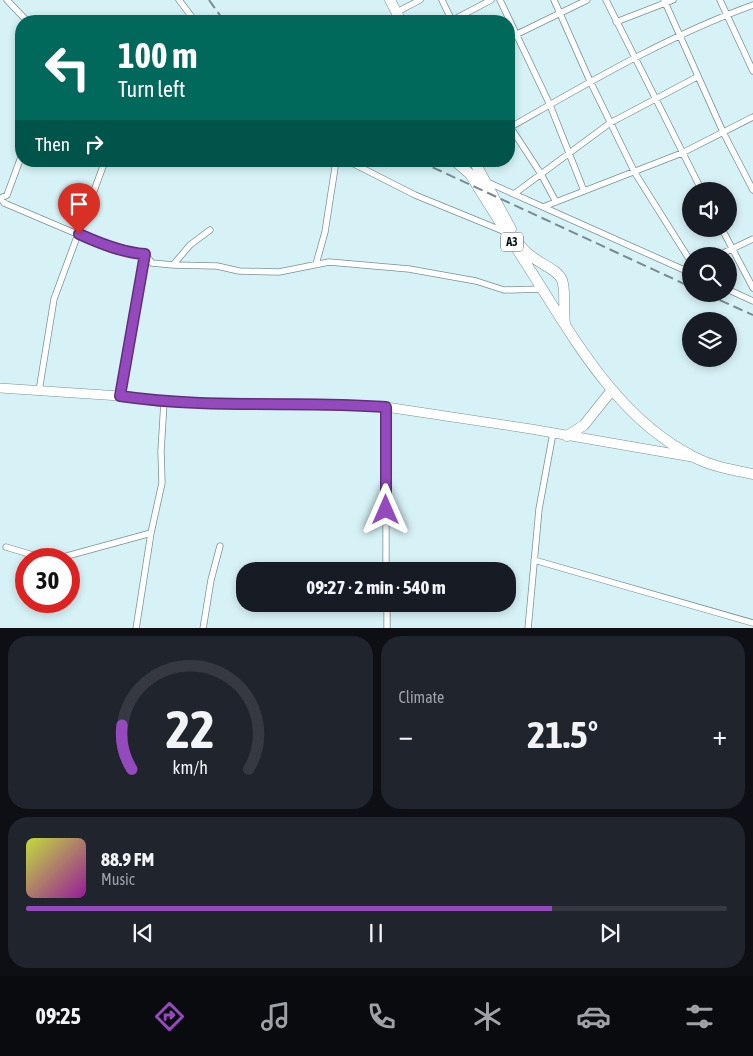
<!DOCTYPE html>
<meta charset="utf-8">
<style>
:root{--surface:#171b24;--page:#20242c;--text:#f1f3f6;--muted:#9ea1a6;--line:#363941;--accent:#944abc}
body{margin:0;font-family:"Asap Condensed",sans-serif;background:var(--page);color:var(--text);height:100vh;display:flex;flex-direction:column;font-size:19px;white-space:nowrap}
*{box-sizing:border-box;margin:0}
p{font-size:16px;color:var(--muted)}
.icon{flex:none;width:28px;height:28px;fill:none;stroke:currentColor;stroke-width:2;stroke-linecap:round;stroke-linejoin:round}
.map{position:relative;height:628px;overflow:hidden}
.drawer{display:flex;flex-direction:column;gap:8px;padding:8px;background:#0d0f14;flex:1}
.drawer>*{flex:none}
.banner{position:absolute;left:15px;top:15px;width:500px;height:152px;border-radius:20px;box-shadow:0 2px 8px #0003;background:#00695c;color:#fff;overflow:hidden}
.buttons{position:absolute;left:682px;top:182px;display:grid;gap:10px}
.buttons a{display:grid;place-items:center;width:55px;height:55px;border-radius:50%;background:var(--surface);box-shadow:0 2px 8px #0003;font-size:25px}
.speed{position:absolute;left:15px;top:548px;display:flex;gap:10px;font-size:25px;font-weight:700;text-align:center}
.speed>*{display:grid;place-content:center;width:65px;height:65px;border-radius:50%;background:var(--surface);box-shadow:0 2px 8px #0003;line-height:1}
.speed .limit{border:8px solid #d22;background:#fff;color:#111}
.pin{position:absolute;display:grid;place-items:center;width:42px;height:42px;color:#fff;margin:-51px -21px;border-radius:50% 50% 50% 0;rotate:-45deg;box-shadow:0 0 5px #0007}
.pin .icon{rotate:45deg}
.me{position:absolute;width:55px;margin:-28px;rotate:0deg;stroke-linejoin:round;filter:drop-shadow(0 0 4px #0008)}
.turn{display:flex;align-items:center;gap:18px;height:105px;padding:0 20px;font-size:22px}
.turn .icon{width:65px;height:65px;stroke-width:2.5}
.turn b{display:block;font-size:35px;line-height:42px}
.then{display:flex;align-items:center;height:48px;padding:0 20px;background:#0003;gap:10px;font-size:19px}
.big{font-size:38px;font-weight:700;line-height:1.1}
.drawer .widget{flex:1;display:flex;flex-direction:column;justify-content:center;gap:8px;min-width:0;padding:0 18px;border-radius:20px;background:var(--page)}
.drawer .dial{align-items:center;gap:0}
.dial svg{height:130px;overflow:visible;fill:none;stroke:var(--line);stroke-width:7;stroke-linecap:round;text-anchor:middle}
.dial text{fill:var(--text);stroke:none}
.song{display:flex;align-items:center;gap:15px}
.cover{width:60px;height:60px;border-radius:8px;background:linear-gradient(135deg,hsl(70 70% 55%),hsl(300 70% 35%))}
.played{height:5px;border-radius:2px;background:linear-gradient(90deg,var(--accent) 75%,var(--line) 75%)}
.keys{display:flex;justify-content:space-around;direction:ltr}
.heat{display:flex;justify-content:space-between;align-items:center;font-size:28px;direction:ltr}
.drawer .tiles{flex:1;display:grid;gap:8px;grid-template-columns:1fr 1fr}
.widget:last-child{grid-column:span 2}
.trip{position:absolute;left:236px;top:562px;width:280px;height:50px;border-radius:20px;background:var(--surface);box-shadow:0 2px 8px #0003;font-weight:700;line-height:50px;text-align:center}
.dock{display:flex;height:80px;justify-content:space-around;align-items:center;background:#090b0e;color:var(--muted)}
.dock .icon{width:35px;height:35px}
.dock .active{color:var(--accent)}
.dock b{font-size:22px;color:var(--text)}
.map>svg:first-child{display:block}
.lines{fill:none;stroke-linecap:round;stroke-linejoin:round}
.street-casing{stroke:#789295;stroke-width:7}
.primary-casing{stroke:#789295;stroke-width:10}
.highway-casing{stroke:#789295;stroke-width:11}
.street{stroke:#fff;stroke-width:5.5}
.primary{stroke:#fff;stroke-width:9}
.highway{stroke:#fff;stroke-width:10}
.rail{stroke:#788b8e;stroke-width:2;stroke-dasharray:10 5;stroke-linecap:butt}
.route-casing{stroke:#60307a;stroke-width:12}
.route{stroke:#944abc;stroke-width:9}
.labels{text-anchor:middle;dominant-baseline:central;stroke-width:5;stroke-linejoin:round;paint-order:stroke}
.shield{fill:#fff;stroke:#52595a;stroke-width:1}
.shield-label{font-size:12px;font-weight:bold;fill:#081213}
</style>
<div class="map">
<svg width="753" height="629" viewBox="0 0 753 629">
<rect width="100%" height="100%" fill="#d6f2f6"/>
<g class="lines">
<!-- street casing -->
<g class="street-casing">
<path id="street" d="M7 0 27 21
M179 0 195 21
M442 0 452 21
M500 0 550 105 584 191
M554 0 590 81 635 173 691 262
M606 0 702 191
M664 0 723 132 753 190
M720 0 753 71
M397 12 420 0
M451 21 491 0
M616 22 673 0
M509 38 587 0
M509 125 541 174 556 202
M509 128C588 83 667 36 753 5
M21 157 7 195 1 198 4 203 96 242 145 254 152 263 173 265 190 245 210 230
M348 161 415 195 503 231
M487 182 543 207 682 153 753 117
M514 194 610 123 697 77
M543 207 691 273
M722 229 753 288
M717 256 753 239
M316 264 325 232 336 161
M173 265 217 266 239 271 279 272 329 262 409 269 476 281 504 290 542 289
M729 290 753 301
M39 391 54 299 105 161
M120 396 145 254
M386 407V571
M6 547 46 559
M56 559 151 533
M534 560 753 623
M387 604V629
M136 629 151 533 162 483 161 451 164 402
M203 629 211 580 220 546
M528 629 539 509 553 433"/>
</g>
<!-- primary casing -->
<g class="primary-casing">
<path id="primary" d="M0 388 120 396 164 402 339 404 386 407 531 429 692 457"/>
</g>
<!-- highway casing -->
<g class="highway-casing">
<path id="highway" d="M390 0 401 21
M455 161 470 174C493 212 517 249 541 287 581 351 624 422 694 457 713 467 733 470 753 474
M474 161 511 229
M521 246C531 262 557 267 562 280 566 290 563 311 565 323
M567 436 584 425 612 390"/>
</g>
<!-- street -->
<use href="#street" class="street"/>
<!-- primary -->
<use href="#primary" class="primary"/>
<!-- highway -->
<use href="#highway" class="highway"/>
<!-- rail -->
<path class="rail" d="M209 0 224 21
M419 161 691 287
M706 294 753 315"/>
</g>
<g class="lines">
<!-- route casing -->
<g class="route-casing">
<path id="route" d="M79 234C99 243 123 253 145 254L120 396C208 409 298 401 386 407V510"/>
</g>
<!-- route -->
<use href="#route" class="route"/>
</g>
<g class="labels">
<!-- shield labels -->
<rect class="shield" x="501" y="232.5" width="22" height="19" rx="4"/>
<g class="shield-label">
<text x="512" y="242">A3</text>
</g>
</g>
</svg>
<div class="buttons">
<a><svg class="icon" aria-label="sound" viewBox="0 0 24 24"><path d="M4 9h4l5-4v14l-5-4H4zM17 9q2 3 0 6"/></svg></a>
<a><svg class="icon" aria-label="search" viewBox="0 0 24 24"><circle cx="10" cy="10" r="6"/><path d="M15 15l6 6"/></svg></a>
<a><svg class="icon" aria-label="layers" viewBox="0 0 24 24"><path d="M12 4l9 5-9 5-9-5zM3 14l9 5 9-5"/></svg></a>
</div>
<div class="speed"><div class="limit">30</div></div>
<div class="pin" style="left:79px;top:234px;background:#d93025"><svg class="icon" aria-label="arrive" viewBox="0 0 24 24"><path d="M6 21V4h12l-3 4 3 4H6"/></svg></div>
<svg class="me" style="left:386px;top:510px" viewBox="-20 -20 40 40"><path d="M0-17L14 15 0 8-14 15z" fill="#944abc" stroke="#fff" stroke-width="4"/></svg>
<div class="trip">09:27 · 2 min · 540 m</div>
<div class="banner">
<div class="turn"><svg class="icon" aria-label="left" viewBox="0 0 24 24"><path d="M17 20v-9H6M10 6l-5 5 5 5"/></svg><div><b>100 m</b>Turn left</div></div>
<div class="then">Then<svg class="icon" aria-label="right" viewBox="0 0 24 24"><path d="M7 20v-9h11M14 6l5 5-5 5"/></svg></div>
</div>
</div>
<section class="drawer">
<div class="tiles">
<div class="widget dial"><svg viewBox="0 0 100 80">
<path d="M14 69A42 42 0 1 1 86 69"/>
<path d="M14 69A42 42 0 0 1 8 42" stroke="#944abc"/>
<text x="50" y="56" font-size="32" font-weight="700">22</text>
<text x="50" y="72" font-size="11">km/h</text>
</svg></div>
<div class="widget"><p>Climate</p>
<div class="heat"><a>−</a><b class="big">21.5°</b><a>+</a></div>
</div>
<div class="widget">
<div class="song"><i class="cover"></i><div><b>88.9 FM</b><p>Music</p></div></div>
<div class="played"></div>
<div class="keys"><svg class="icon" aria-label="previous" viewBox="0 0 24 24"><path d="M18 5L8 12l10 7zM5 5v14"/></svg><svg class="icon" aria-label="pause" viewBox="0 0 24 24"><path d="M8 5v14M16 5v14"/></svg><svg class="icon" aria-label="next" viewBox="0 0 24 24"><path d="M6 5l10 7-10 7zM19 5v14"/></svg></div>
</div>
</div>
</section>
<nav class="dock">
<b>09:25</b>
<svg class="icon active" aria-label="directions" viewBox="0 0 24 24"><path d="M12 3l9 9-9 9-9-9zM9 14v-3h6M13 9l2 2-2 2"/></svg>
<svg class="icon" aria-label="music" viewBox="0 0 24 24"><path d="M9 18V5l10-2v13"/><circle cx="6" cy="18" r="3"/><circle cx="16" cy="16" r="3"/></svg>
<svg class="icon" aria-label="phone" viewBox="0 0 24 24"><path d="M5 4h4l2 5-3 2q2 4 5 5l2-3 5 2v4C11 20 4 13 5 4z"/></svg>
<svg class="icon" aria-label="climate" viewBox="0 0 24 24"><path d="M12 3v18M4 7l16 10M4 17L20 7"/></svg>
<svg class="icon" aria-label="car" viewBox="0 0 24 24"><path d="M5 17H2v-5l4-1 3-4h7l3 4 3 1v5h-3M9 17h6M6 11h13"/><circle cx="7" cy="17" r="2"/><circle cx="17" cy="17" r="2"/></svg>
<svg class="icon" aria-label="filters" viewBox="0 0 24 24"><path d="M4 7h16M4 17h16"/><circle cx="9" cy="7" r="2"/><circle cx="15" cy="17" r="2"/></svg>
</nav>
